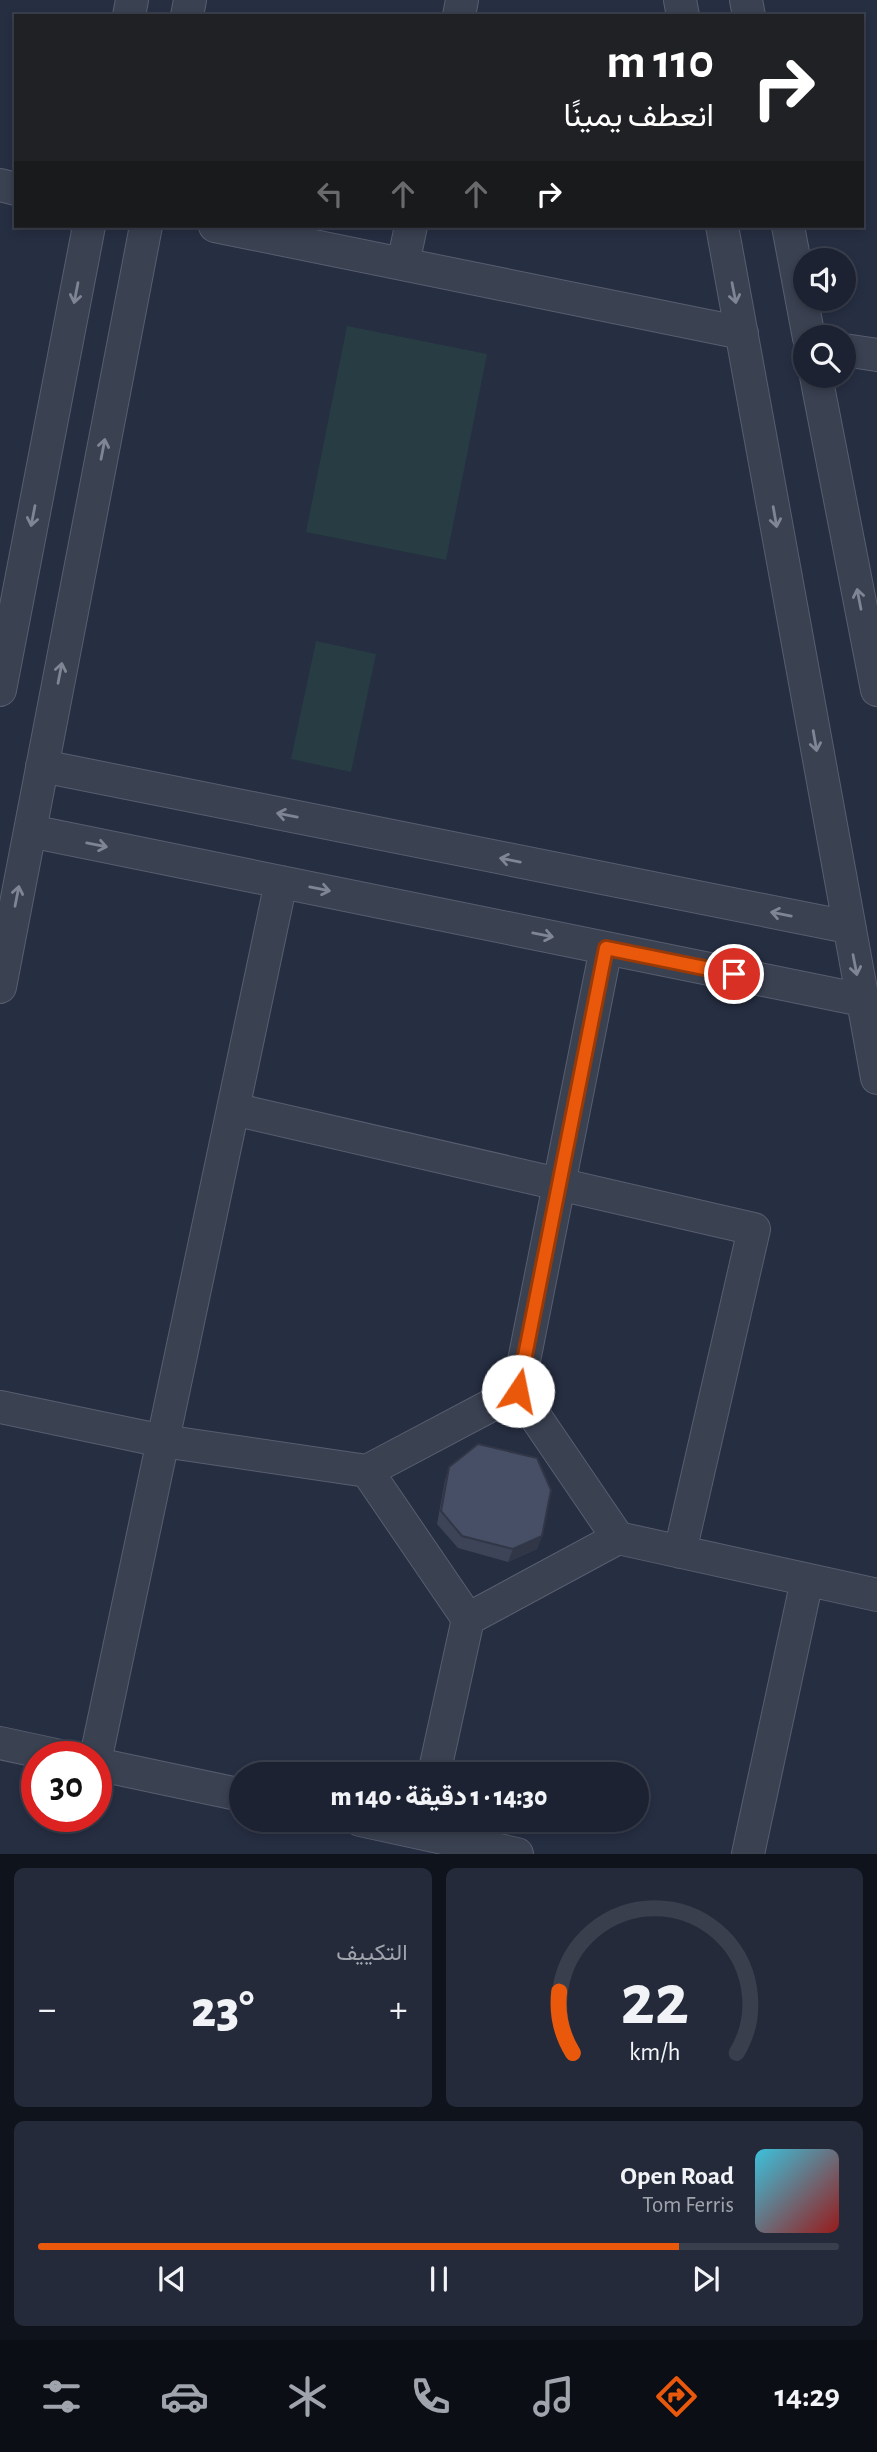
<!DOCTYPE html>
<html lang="ar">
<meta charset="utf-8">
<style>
:root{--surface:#1c2232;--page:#252a3a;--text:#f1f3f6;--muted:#a0a4ac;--line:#3a3f4d;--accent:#ea580c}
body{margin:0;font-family:"Alegreya Sans",Vazirmatn,sans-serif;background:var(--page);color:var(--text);direction:rtl;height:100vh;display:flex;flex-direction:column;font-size:26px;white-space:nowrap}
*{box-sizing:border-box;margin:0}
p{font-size:23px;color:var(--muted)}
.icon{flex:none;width:38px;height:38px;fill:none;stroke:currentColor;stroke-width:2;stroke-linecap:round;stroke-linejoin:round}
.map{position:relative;height:1854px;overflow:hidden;direction:ltr}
.sheet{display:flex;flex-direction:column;gap:14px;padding:14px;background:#0f131c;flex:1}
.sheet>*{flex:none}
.hud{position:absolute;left:14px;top:14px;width:850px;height:214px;border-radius:0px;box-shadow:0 4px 10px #0003,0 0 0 2px var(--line);direction:rtl;background:#202124;color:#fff;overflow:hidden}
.fabs{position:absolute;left:793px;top:248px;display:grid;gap:14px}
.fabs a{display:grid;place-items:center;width:63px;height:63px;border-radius:50%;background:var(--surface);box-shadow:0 4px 10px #0003,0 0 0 2px var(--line);font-size:35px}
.speed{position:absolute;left:21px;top:1741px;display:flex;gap:14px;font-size:35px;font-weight:700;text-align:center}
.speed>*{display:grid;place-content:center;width:91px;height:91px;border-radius:50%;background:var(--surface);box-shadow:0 4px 10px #0003,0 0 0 2px var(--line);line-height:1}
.speed .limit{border:10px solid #d22;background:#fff;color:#111}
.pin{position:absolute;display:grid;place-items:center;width:60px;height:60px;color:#fff;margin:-30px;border:4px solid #fff;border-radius:50%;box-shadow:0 2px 7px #0007}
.me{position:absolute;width:77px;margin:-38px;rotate:11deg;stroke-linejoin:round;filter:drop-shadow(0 0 5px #0008)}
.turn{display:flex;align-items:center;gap:24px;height:147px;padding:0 35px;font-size:32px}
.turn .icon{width:91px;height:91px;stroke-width:2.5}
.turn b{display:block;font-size:49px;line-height:60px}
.lanes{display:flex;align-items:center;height:66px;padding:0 35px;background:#0003;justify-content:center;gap:35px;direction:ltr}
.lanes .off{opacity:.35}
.big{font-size:52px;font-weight:800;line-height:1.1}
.sheet .widget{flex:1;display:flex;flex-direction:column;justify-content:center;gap:10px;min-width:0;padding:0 24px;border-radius:10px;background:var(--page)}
.sheet .dial{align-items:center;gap:0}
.dial svg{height:182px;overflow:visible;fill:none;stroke:var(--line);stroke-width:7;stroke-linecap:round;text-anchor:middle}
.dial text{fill:var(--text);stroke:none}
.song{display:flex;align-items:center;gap:21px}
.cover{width:84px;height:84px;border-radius:10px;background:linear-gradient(135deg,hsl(190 70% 55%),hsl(0 70% 35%))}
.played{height:7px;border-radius:4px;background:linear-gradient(90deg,var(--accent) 80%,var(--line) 80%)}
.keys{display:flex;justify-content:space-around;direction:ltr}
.heat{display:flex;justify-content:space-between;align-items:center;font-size:38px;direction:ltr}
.sheet .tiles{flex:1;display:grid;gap:14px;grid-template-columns:1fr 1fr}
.widget:last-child{grid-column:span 2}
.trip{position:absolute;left:229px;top:1762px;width:420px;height:70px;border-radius:35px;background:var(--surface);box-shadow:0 4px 10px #0003,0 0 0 2px var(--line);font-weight:800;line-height:70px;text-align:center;direction:rtl}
.tabs{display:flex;height:112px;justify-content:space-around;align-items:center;background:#0b0e14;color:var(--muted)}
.tabs .icon{width:49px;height:49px}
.tabs .selected{color:var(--accent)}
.tabs b{font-size:32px;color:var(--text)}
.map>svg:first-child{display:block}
.green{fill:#283c43}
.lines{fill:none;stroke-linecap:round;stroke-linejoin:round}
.minor-casing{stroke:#585e6f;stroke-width:34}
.minor{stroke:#3a4151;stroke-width:32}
.wall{fill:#3d4458}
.shaded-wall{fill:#323747}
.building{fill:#474f66;stroke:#323747;stroke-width:2}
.oneway{stroke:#7f8595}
.route-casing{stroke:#983908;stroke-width:18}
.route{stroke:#ea580c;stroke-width:12}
</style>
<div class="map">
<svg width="877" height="1854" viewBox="0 0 877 1854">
<rect width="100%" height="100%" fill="#262e42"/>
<!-- green -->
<path class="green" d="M347 326 487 354 446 560 306 532Z
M316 641 376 654 351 772 291 759Z"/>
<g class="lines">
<!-- minor casing -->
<g class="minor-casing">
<path id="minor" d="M680 0 683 16
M746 0 749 16
M129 16 132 0
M187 16 190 0
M459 16 462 0
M0 185 16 189
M215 226 742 333
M722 226 877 1078
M788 226 809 338
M403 264 411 226
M844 350 877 355
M816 376 877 690
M0 690 89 226
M42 766 848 927
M30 831 862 1000
M0 987 146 226
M233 1109 754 1229 680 1552
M518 1391 367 1471 468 1619 618 1538 518 1391 606 948
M0 1407 163 1441 367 1471
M618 1538 877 1595
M0 1743 65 1757
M96 1757 281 882
M96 1764 242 1795
M434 1774 468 1619
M360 1820 517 1854
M748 1854 807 1580"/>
</g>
<!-- minor -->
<use href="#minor" class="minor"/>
</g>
<!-- wall -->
<path class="wall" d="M449 1467 542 1536 537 1549 508 1562 458 1548 437 1524 445 1480Z"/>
<!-- shaded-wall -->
<path class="shaded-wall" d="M542 1536 537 1549 508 1562 513 1549Z"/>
<!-- building -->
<path class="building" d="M478 1444 537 1458 551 1490 542 1536 513 1549 462 1536 441 1511 449 1467Z"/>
<!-- one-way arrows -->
<defs><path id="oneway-shaft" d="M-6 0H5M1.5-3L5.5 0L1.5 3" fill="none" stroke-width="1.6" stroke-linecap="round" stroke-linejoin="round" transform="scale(1.75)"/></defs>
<g class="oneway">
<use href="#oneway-shaft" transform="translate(76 293) rotate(101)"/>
<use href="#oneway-shaft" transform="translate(734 293) rotate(79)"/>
<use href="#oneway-shaft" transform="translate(103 449) rotate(-79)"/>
<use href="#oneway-shaft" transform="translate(33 516) rotate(101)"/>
<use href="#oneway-shaft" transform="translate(775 517) rotate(80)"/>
<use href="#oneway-shaft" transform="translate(859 599) rotate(-101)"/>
<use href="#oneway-shaft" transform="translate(60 673) rotate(-79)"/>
<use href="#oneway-shaft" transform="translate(815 741) rotate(80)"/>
<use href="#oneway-shaft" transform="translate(287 815) rotate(-169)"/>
<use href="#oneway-shaft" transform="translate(97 845) rotate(11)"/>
<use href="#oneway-shaft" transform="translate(510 860) rotate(-169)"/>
<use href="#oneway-shaft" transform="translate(320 889) rotate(11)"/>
<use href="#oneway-shaft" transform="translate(17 896) rotate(-79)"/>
<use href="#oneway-shaft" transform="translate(781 914) rotate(-169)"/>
<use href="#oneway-shaft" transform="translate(543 935) rotate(11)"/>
<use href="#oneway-shaft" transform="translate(855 965) rotate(79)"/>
</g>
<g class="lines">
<!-- route casing -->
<g class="route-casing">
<path id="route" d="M518 1391 606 948 734 974"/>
</g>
<!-- route -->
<use href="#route" class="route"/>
</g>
</svg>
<div class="fabs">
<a><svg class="icon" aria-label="sound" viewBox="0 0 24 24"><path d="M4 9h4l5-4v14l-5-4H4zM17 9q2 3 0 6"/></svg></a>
<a><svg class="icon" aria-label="search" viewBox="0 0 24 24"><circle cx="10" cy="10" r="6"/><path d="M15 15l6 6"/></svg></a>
</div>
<div class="speed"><div class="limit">30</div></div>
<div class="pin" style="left:734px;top:974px;background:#d93025"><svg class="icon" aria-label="arrive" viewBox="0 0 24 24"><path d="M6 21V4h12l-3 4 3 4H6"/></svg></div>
<svg class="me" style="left:518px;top:1391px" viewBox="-20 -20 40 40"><circle r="19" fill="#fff"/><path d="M0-13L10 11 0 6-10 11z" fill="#ea580c"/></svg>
<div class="trip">14:30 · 1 دقيقة · 140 m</div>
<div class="hud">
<div class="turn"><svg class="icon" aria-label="right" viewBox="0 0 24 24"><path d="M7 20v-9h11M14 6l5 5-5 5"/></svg><div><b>110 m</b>انعطف يمينًا</div></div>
<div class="lanes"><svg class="icon off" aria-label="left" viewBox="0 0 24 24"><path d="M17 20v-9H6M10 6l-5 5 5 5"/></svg><svg class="icon off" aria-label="ahead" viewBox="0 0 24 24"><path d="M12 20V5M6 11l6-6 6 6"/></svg><svg class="icon off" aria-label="ahead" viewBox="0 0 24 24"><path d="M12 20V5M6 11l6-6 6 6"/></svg><svg class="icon" aria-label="right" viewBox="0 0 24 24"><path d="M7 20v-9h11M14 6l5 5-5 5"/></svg></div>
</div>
</div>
<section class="sheet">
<div class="tiles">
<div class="widget dial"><svg viewBox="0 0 100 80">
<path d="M14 69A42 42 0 1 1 86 69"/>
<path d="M14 69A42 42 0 0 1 8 42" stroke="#ea580c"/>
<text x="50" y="56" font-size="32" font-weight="700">22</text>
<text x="50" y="72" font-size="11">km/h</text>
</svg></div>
<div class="widget"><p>التكييف</p>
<div class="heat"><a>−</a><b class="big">23°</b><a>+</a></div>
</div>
<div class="widget">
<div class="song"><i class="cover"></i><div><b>Open Road</b><p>Tom Ferris</p></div></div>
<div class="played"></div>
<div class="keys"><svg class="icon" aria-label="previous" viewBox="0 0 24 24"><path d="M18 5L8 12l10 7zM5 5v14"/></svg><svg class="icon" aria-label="pause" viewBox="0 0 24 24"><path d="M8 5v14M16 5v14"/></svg><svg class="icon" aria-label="next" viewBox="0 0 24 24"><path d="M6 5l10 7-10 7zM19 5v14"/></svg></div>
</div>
</div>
</section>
<nav class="tabs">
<b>14:29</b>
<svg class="icon selected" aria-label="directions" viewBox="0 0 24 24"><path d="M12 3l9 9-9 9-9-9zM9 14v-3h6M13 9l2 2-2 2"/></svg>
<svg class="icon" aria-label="music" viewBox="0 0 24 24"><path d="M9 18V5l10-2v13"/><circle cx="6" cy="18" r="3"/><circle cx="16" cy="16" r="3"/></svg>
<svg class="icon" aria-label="phone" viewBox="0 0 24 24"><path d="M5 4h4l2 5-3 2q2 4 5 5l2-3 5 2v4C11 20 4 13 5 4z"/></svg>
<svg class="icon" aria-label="climate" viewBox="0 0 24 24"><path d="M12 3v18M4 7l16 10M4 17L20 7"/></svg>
<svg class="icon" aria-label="car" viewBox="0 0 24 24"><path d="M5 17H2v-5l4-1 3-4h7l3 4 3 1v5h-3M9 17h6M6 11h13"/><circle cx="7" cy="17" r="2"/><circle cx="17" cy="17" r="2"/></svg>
<svg class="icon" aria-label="filters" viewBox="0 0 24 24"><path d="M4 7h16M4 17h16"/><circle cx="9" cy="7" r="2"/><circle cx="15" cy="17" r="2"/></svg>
</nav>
